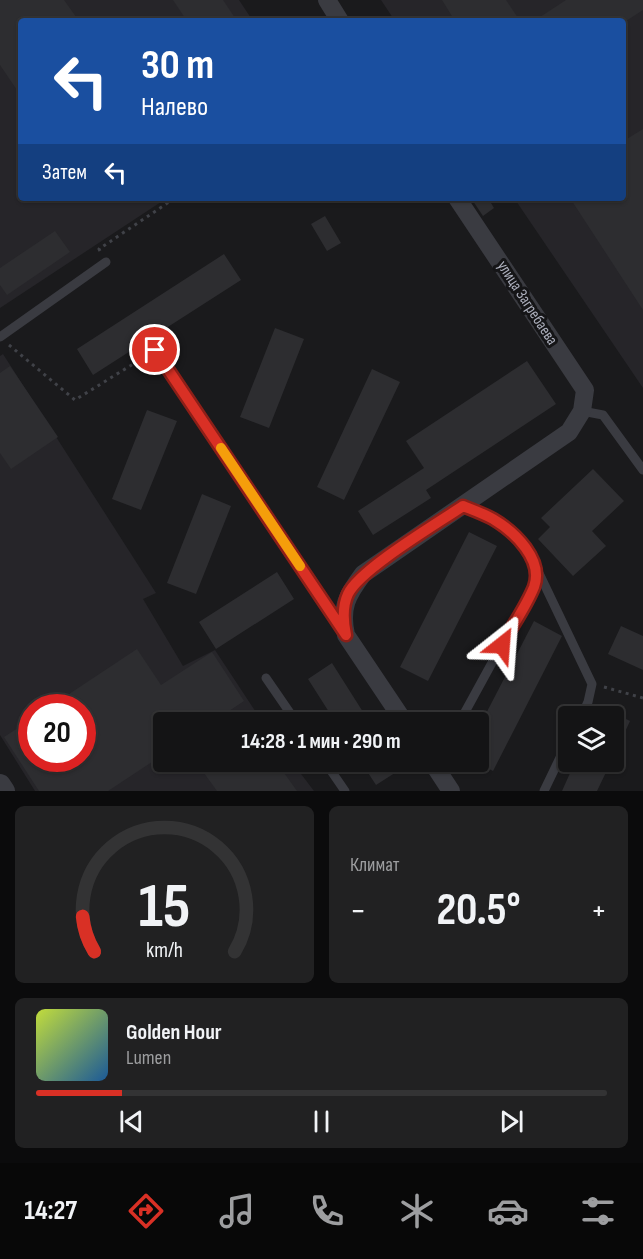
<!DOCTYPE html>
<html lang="ru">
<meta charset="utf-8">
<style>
:root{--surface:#141415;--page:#212122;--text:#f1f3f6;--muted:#9d9ea0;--line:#333334;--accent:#d93025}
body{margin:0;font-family:"Sofia Sans Condensed",sans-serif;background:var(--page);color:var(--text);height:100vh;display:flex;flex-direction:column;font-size:22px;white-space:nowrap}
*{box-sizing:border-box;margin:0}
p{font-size:20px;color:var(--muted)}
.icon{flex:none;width:33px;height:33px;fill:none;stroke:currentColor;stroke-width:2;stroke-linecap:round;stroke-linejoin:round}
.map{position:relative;height:791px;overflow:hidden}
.panel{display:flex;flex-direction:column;gap:15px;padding:15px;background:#0b0b0c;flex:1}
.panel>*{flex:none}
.top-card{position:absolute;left:18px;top:18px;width:608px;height:183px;border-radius:6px;box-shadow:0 2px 4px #0004,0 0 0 2px var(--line);background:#1a4fa0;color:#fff;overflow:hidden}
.fabs{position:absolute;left:558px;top:706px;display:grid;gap:12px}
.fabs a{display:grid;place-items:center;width:66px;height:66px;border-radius:6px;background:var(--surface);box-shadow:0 2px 4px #0004,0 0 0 2px var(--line);font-size:30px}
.speed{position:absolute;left:18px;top:694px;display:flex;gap:12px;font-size:30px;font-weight:700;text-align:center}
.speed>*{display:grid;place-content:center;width:78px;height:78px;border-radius:50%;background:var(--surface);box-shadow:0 2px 4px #0004,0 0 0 2px var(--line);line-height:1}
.speed .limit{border:9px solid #d22;background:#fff;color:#111}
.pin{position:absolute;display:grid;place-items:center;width:51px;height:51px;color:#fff;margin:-26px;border:3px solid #fff;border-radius:50%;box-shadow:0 2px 6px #0007}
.me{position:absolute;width:66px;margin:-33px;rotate:28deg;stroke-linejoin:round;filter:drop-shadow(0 0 4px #0008)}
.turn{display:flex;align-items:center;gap:21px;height:126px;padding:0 24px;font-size:27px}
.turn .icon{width:78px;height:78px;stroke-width:2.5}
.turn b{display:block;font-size:42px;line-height:51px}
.then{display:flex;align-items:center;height:57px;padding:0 24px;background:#0003;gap:12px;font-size:22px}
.big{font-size:45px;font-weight:700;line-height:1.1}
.panel .tile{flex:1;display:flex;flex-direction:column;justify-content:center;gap:9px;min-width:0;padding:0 21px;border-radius:9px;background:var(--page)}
.panel .dial{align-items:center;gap:0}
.dial svg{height:156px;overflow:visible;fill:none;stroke:var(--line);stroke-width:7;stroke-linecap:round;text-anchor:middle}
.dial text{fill:var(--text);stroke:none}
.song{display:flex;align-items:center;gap:18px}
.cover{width:72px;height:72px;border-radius:9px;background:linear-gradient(135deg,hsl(70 70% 55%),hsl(210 70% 35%))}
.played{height:6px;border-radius:3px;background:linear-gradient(90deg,var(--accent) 15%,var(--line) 15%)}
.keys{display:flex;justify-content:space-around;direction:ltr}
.heat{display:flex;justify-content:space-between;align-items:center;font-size:33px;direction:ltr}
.panel .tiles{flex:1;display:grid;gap:15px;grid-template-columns:1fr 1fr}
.tile:last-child{grid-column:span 2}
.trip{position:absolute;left:153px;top:712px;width:336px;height:60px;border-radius:6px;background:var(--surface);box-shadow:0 2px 4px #0004,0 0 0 2px var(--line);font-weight:700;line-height:60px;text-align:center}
.tab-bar{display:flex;height:96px;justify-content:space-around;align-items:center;background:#080808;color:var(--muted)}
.tab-bar .icon{width:42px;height:42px}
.tab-bar .current{color:var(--accent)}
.tab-bar b{font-size:27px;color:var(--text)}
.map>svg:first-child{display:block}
.built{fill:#262529;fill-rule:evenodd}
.building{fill:#2d2d30}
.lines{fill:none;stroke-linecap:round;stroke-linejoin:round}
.path{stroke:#404248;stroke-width:3;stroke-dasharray:3 4.5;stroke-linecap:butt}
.service{stroke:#3a3b41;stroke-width:9}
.minor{stroke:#3a3b41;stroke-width:18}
.tertiary{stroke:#3a3b41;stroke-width:22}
.route-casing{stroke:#8d1f18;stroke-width:15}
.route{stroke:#d93025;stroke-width:10}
.slow{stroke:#f59e0b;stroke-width:10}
.labels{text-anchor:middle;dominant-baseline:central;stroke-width:6;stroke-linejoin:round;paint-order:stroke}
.street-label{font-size:16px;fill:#acafbc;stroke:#151517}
</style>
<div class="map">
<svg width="643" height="791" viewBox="0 0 643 791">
<rect width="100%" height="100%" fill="#1a1a1c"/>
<!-- built -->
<path class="built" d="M0 0H239L253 21H21V198H167L0 308Z
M381 0H643V388L514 198H622V21H395Z
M3 354 156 593 143 599 183 666 215 650 263 723H164V762H292L314 791H35L0 735V356ZM32 708H82V759H32Z"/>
<!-- building -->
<path class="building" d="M0 0H64L79 21H21V96L0 65Z
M173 0H223L237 21H187Z
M442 0H506L520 21H455Z
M566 0H643V10L626 21H534Z
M643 129V310L570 198H622V142Z
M471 198H488L494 208 483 216Z
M325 216 341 243 327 251 311 224Z
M55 231 70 252 7 295 0 285V268Z
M224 254 241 280 93 375 77 349Z
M275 328 304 339 269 428 240 417Z
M527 361 556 404 426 490 431 498 373 535 358 511 424 468 406 441Z
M10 366 58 437 11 469 0 453V373Z
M372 369 400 382 344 500 317 487Z
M147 410 177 421 141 510 112 499Z
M593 469 624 501 592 531 606 546 573 576 538 539 550 527 541 518Z
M202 494 231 506 196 594 167 583Z
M469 532 497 546 428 681 400 667Z
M277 572 294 599 216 649 199 622Z
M534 621 562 636 493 771 478 763V729Z
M621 626 643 636V670L608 654Z
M137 649 161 685 212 652 244 701 211 723H164V754L108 791H39L4 737 32 719V759H82V708H48Z
M332 663 370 723H336L308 679Z
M614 713 630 721 614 756Z
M219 762H267L276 774 282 770 297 791H217L204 773Z
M361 762H412L376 785Z
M575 762H611L597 791H562Z"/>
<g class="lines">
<!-- path -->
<path class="path" d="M100 251 99 249 175 198
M9 345 75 400 146 356
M604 687 643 698"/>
<!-- service -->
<path class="service" d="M0 337 106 262
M155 350 341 627
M582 411 603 415 643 470
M537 569 592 684 588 702 581 717
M266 678 297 723
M459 723 534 586C535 580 537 573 536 568 526 535 491 518 463 506
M325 762 345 791
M544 791 568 741"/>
<!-- minor -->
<path class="minor" d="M327 0 340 21
M405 723 346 635C340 608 347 595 363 574L569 432 582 411 585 390 457 198
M432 762 451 791"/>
<!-- tertiary -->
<path class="tertiary" d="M0 785 4 791"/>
</g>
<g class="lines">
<!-- route casing -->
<g class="route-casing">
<path id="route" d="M155 350 346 635C343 621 342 607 348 594 360 569 438 523 463 506 473 510 484 514 493 519 515 532 544 560 534 587 526 607 512 626 502 645"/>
</g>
<!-- route -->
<use href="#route" class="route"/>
<!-- slow -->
<path class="slow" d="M221 448 300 566"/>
</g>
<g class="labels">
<!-- street labels -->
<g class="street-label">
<text transform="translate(527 303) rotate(57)">улица Загребаева</text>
</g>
</g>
</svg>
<div class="fabs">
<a><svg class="icon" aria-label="layers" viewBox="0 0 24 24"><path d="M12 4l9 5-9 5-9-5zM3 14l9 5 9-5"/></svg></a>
</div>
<div class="speed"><div class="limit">20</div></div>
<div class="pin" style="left:155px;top:350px;background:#d93025"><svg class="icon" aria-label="arrive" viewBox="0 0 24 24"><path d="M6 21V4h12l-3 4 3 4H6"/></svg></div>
<svg class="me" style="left:502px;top:645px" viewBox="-20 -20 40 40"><path d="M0-17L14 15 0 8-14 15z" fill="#d93025" stroke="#fff" stroke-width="4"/></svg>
<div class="trip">14:28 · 1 мин · 290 m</div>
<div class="top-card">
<div class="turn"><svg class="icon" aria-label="left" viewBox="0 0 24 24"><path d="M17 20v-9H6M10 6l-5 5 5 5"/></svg><div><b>30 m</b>Налево</div></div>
<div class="then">Затем<svg class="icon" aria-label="left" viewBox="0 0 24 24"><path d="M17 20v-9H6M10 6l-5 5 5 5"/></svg></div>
</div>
</div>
<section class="panel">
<div class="tiles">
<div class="tile dial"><svg viewBox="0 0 100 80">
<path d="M14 69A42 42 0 1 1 86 69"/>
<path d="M14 69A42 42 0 0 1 8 51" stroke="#d93025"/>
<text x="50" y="56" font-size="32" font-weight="700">15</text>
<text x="50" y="72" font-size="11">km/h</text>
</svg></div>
<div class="tile"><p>Климат</p>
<div class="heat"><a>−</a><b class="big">20.5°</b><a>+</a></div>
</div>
<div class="tile">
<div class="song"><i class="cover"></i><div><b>Golden Hour</b><p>Lumen</p></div></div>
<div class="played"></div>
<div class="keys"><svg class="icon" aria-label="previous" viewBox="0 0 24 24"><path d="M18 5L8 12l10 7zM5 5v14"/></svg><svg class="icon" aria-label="pause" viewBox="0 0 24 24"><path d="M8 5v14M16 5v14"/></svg><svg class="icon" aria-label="next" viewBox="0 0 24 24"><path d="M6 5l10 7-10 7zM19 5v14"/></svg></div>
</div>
</div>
</section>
<nav class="tab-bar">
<b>14:27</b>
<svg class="icon current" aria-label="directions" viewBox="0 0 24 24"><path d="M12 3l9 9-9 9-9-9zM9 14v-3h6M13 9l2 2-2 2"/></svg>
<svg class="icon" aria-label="music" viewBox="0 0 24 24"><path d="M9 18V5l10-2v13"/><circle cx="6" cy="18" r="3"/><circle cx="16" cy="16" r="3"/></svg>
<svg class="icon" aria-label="phone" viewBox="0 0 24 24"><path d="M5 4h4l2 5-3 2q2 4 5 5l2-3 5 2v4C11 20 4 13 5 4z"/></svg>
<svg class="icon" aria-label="climate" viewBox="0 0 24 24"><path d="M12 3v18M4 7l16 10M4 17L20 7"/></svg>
<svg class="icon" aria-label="car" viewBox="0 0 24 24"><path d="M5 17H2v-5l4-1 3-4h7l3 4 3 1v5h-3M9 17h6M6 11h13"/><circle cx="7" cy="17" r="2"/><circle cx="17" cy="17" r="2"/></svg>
<svg class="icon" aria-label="filters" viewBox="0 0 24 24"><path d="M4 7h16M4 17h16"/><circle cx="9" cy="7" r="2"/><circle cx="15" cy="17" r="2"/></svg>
</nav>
